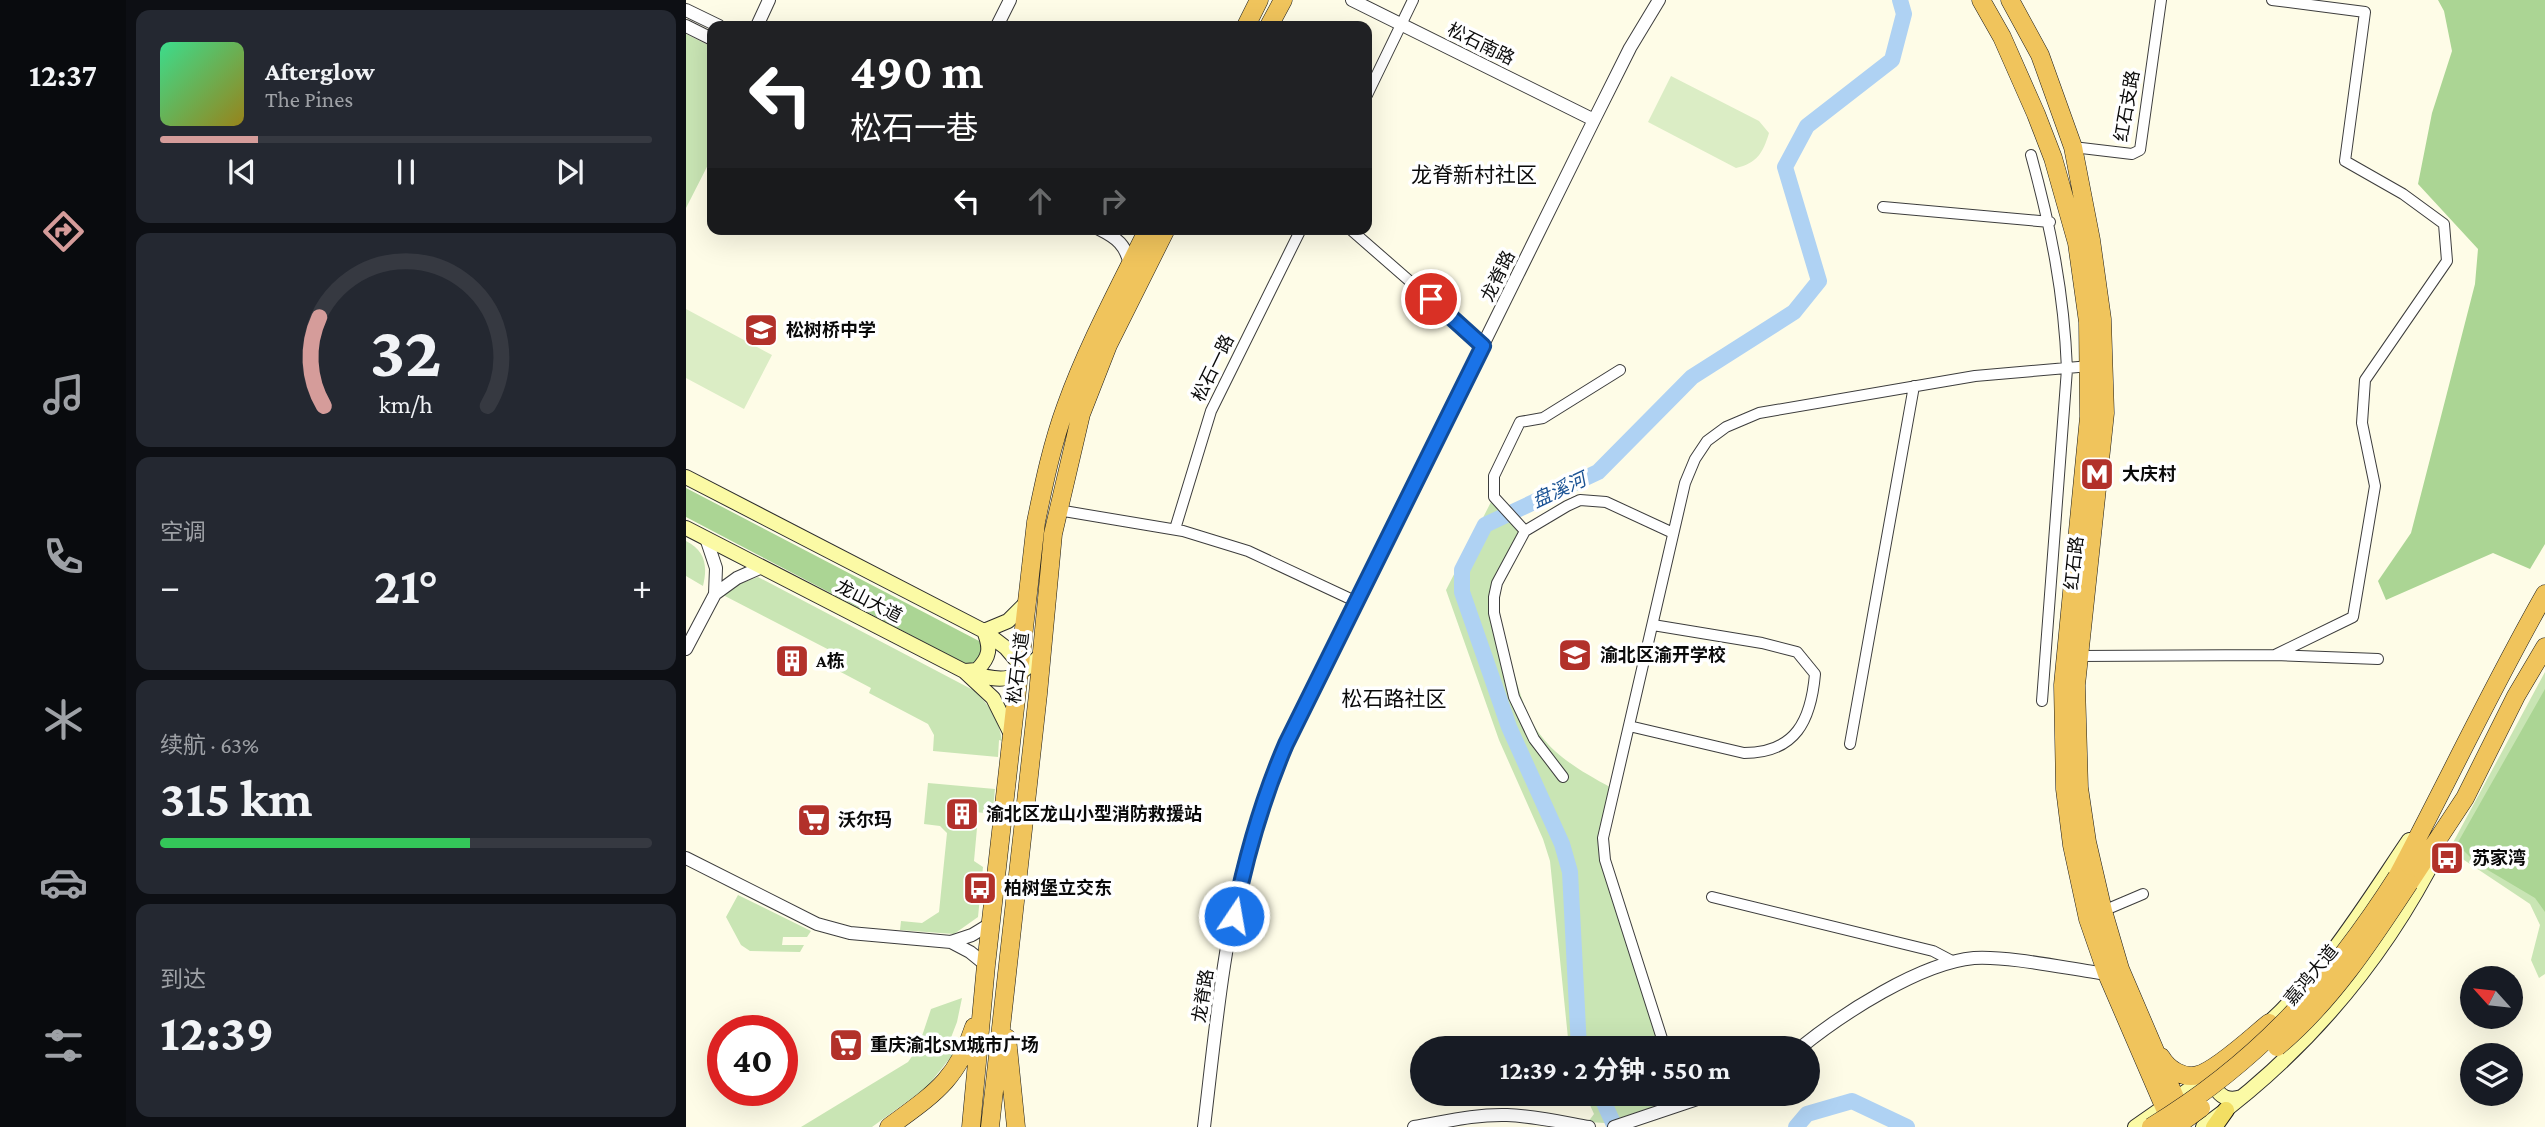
<!DOCTYPE html>
<html lang="zh">
<meta charset="utf-8">
<style>
:root{--surface:#171b24;--page:#242831;--text:#f1f3f6;--muted:#9ea1a6;--line:#363941;--accent:#d59c9a}
body{margin:0;font-family:"Crimson Pro","Noto Sans SC",serif;background:var(--page);color:var(--text);height:100vh;display:flex;flex-direction:column;font-size:26px;white-space:nowrap}
*{box-sizing:border-box;margin:0}
p{font-size:23px;color:var(--muted)}
.icon{flex:none;width:38px;height:38px;fill:none;stroke:currentColor;stroke-width:2;stroke-linecap:round;stroke-linejoin:round}
.map{position:relative;flex:1;overflow:hidden}
.panel{display:flex;flex-direction:column;gap:10px;padding:10px;background:#0d0f14;width:560px}
.panel>*{flex:none}
.guide{position:absolute;left:21px;top:21px;width:665px;height:214px;border-radius:14px;box-shadow:0 7px 28px #0002;background:#202124;color:#fff;overflow:hidden}
.needle{width:46px;rotate:297deg}
.controls{position:absolute;left:1774px;top:966px;display:grid;gap:14px}
.controls a{display:grid;place-items:center;width:63px;height:63px;border-radius:50%;background:var(--surface);box-shadow:0 7px 28px #0002;font-size:35px}
.speed{position:absolute;left:21px;top:1015px;display:flex;gap:14px;font-size:35px;font-weight:700;text-align:center}
.speed>*{display:grid;place-content:center;width:91px;height:91px;border-radius:50%;background:var(--surface);box-shadow:0 7px 28px #0002;line-height:1}
.speed .limit{border:10px solid #d22;background:#fff;color:#111}
.pin{position:absolute;display:grid;place-items:center;width:60px;height:60px;color:#fff;margin:-30px;border:4px solid #fff;border-radius:50%;box-shadow:0 2px 7px #0007}
.me{position:absolute;width:77px;margin:-38px;rotate:12deg;stroke-linejoin:round;filter:drop-shadow(0 0 5px #0008)}
.turn{display:flex;align-items:center;gap:24px;height:147px;padding:0 28px;font-size:32px}
.turn .icon{width:91px;height:91px;stroke-width:2.5}
.turn b{display:block;font-size:49px;line-height:60px}
.lanes{display:flex;align-items:center;height:66px;padding:0 28px;background:#0003;justify-content:center;gap:35px;direction:ltr}
.lanes .off{opacity:.35}
.big{font-size:52px;font-weight:700;line-height:1.1}
.panel .widget{flex:1;display:flex;flex-direction:column;justify-content:center;gap:10px;min-width:0;padding:0 24px;border-radius:14px;background:var(--page)}
.panel .dial{align-items:center;gap:0}
.dial svg{height:182px;overflow:visible;fill:none;stroke:var(--line);stroke-width:7;stroke-linecap:round;text-anchor:middle}
.dial text{fill:var(--text);stroke:none}
.song{display:flex;align-items:center;gap:21px}
.cover{width:84px;height:84px;border-radius:10px;background:linear-gradient(135deg,hsl(150 70% 55%),hsl(50 70% 35%))}
.played{height:7px;border-radius:4px;background:linear-gradient(90deg,var(--accent) 20%,var(--line) 20%)}
.keys{display:flex;justify-content:space-around;direction:ltr}
.heat{display:flex;justify-content:space-between;align-items:center;font-size:38px;direction:ltr}
.charge{height:10px;border-radius:5px;background:linear-gradient(90deg,#34c759 63%,var(--line) 0)}
.trip{position:absolute;left:724px;top:1036px;width:410px;height:70px;border-radius:35px;background:var(--surface);box-shadow:0 7px 28px #0002;font-weight:700;line-height:70px;text-align:center}
main{display:flex;flex:1;min-height:0}
.menu{display:flex;flex-direction:column;width:126px;justify-content:space-around;align-items:center;background:#090b0e;color:var(--muted)}
.menu .icon{width:49px;height:49px}
.menu .current{color:var(--accent)}
.menu b{font-size:32px;color:var(--text)}
.map>svg:first-child{display:block}
.green{fill:#c9e5b4}
.forest{fill:#abd594}
.pitch{fill:#dbedc5}
.lines{fill:none;stroke-linecap:round;stroke-linejoin:round}
.river{stroke:#afd2f3;stroke-width:16}
.minor-casing{stroke:#3d3d3d;stroke-width:12}
.tertiary-casing{stroke:#3d3d3d;stroke-width:14}
.secondary-casing{stroke:#2c2c2c;stroke-width:16}
.primary-casing{stroke:#1b1b1b;stroke-width:18}
.trunk-casing{stroke:#1b1b1b;stroke-width:19}
.minor{stroke:#fff;stroke-width:10}
.tertiary{stroke:#fff;stroke-width:12}
.secondary{stroke:#fbfaa5;stroke-width:14}
.primary{stroke:#f2de63;stroke-width:16}
.trunk{stroke:#f0c45c;stroke-width:18}
.trunk-bridge-casing{stroke:#1b1b1b;stroke-width:19;stroke-linecap:butt}
.trunk-bridge{stroke:#f0c45c;stroke-width:18}
.route-casing{stroke:#114b97;stroke-width:18}
.route{stroke:#1a73e8;stroke-width:12}
.labels{text-anchor:middle;dominant-baseline:central;stroke-width:7;stroke-linejoin:round;paint-order:stroke}
.street-label{font-size:18px;fill:#0a0a0a;stroke:#fff}
.poi-label{font-size:18px;font-weight:bold;fill:#0a0a0a;stroke:#fff;text-anchor:start}
.water-label{font-size:19px;font-style:italic;fill:#1b5394;stroke:#fff}
.quarter-label{font-size:21px;fill:#0a0a0a;stroke:#fff}
</style>
<main>
<nav class="menu">
<b>12:37</b>
<svg class="icon current" aria-label="directions" viewBox="0 0 24 24"><path d="M12 3l9 9-9 9-9-9zM9 14v-3h6M13 9l2 2-2 2"/></svg>
<svg class="icon" aria-label="music" viewBox="0 0 24 24"><path d="M9 18V5l10-2v13"/><circle cx="6" cy="18" r="3"/><circle cx="16" cy="16" r="3"/></svg>
<svg class="icon" aria-label="phone" viewBox="0 0 24 24"><path d="M5 4h4l2 5-3 2q2 4 5 5l2-3 5 2v4C11 20 4 13 5 4z"/></svg>
<svg class="icon" aria-label="climate" viewBox="0 0 24 24"><path d="M12 3v18M4 7l16 10M4 17L20 7"/></svg>
<svg class="icon" aria-label="car" viewBox="0 0 24 24"><path d="M5 17H2v-5l4-1 3-4h7l3 4 3 1v5h-3M9 17h6M6 11h13"/><circle cx="7" cy="17" r="2"/><circle cx="17" cy="17" r="2"/></svg>
<svg class="icon" aria-label="filters" viewBox="0 0 24 24"><path d="M4 7h16M4 17h16"/><circle cx="9" cy="7" r="2"/><circle cx="15" cy="17" r="2"/></svg>
</nav>
<section class="panel">
<div class="widget">
<div class="song"><i class="cover"></i><div><b>Afterglow</b><p>The Pines</p></div></div>
<div class="played"></div>
<div class="keys"><svg class="icon" aria-label="previous" viewBox="0 0 24 24"><path d="M18 5L8 12l10 7zM5 5v14"/></svg><svg class="icon" aria-label="pause" viewBox="0 0 24 24"><path d="M8 5v14M16 5v14"/></svg><svg class="icon" aria-label="next" viewBox="0 0 24 24"><path d="M6 5l10 7-10 7zM19 5v14"/></svg></div>
</div>
<div class="widget dial"><svg viewBox="0 0 100 80">
<path d="M14 69A42 42 0 1 1 86 69"/>
<path d="M14 69A42 42 0 0 1 12 30" stroke="#d59c9a"/>
<text x="50" y="56" font-size="32" font-weight="700">32</text>
<text x="50" y="72" font-size="11">km/h</text>
</svg></div>
<div class="widget"><p>空调</p>
<div class="heat"><a>−</a><b class="big">21°</b><a>+</a></div>
</div>
<div class="widget"><p>续航 · 63%</p><b class="big">315 km</b><div class="charge"></div></div>
<div class="widget"><p>到达</p><b class="big">12:39</b></div>
</section>
<div class="map">
<svg width="1859" height="1127" viewBox="0 0 1859 1127">
<rect width="100%" height="100%" fill="#fefce7"/>
<!-- green -->
<path class="green" d="M0 34 26 47V157L0 208Z
M805 502 841 535C831 554 815 576 812 598 810 615 817 634 822 650 842 729 852 749 926 788L915 836 975 1048H883L864 861 857 839 813 740 760 590Z
M0 541C19 551 22 565 17 586L0 576Z
M72 577 289 691C304 706 313 720 316 741L313 740 312 757 247 751 248 735 242 724 183 693 185 688 149 669 155 656 37 595 48 586Z
M1859 672V974L1853 978 1845 960 1854 925 1844 904 1763 850Z
M242 783 309 789 307 809 299 813 289 812V805L265 804 263 825 291 828 288 861 297 867 292 917 268 934 214 930 215 921 236 923 253 912 261 833 254 826 238 824Z
M52 895 125 931 121 937H97L96 945H118L114 952 64 951 55 945 40 917Z
M276 998 271 1022 261 1048 268 1053 241 1087 186 1127H115L222 1062 232 1048 245 1009Z
M899 1094H994L990 1099 919 1123 902 1122 908 1114Z"/>
<!-- forest -->
<path class="forest" d="M1752 0H1859V544L1844 569 1807 553 1700 600 1692 581 1725 533 1789 284 1792 249 1732 184 1746 113 1766 51 1758 11Z
M0 488 293 641 298 651 291 663 280 664 0 517Z
M1859 689V912L1849 898 1790 863 1771 844Z"/>
<!-- pitch -->
<path class="pitch" d="M985 76 1073 121 1083 133C1077 153 1071 163 1050 168L962 122Z
M0 309 86 355 58 409 0 378Z"/>
<g class="lines">
<!-- river -->
<path class="river" d="M893 1048 884 872 876 844 823 727 776 592V570L799 525 912 472 1006 377 1108 312 1133 281 1099 167 1121 126 1206 60 1218 14 1214 0
M914 1094 929 1127
M1110 1127 1121 1114 1166 1101 1221 1127"/>
<!-- minor casing -->
<g class="minor-casing">
<path id="minor" d="M1586 0 1679 12 1659 161 1717 194 1758 224 1761 261 1679 380 1676 423 1689 486 1667 617 1589 655
M681 95 727 0
M1387 147 1446 154 1454 150 1475 0
M1345 155C1365 228 1378 293 1381 369L1356 701
M1197 207 1364 222
M664 229 798 346
M372 510 497 531 562 551 671 602
M489 529 525 411 615 229
M839 531 808 497V476L834 422 857 418 934 370
M1392 656 1589 655 1692 659
M943 726 1058 753C1110 753 1125 720 1129 674L1111 652 1076 643 967 625
M1164 744 1228 386
M877 777 848 739 828 697 808 613V597L811 583 839 531 881 506 894 500 920 502 987 533
M1026 897 1247 951 1266 961
M1417 911 1457 894
M979 1048 919 860 917 838 999 483 1009 459 1021 441 1040 427 1073 413 1289 376 1404 366"/>
</g>
<!-- tertiary casing -->
<g class="tertiary-casing">
<path id="tertiary" d="M666 0 908 120
M0 10 33 26
M0 26 26 39
M71 26 83 0
M311 26 324 0
M413 229C431 238 440 245 444 265
M20 538 30 568 29 594
M0 649 29 594 51 578 76 567
M0 858 131 924 164 933 265 942 284 952 300 965
M265 942 286 935 304 924
M1114 1048C1156 1014 1234 963 1288 958 1326 956 1382 969 1421 974
M518 1127C529 1035 537 940 562 851 572 814 585 779 600 744L908 120 944 48 973 0
M728 1127C758 1122 789 1114 821 1115 848 1116 875 1122 903 1127
M928 1127 1011 1099 1044 1094"/>
</g>
<!-- secondary casing -->
<g class="secondary-casing">
<path id="secondary" d="M0 477 298 631 322 621 340 603
M0 528 278 671 307 698 325 734
M298 631 320 648 337 668
M279 671 291 670C304 657 305 648 298 631
M282 672C320 684 328 681 356 654
M1577 1028C1637 975 1679 905 1723 840
M1529 1074 1528 1085C1534 1098 1543 1101 1556 1097
M1449 1127 1525 1074
M1517 1127C1618 1054 1698 960 1754 848"/>
</g>
<!-- primary casing -->
<g class="primary-casing">
<path id="primary" d="M1528 1127 1540 1110"/>
</g>
<!-- trunk casing -->
<g class="trunk-casing">
<path id="trunk" d="M1295 0 1316 37 1350 114 1367 158 1391 243 1402 322 1403 417 1377 685 1379 789 1386 845 1402 919 1421 974 1487 1127
M1324 0 1354 55 1387 147 1405 240 1416 319 1419 413 1390 685 1393 788 1401 842 1417 911 1434 969 1490 1100
M560 26 573 0
M583 26 597 0
M1711 877C1761 783 1806 687 1859 594
M1723 883 1779 798 1830 696 1859 647
M321 1038 330 1127
M1475 1057C1482 1069 1497 1079 1512 1075 1531 1070 1567 1036 1583 1023
M203 1127C246 1095 271 1081 288 1027
M285 1127 300 965 350 522C358 483 366 444 380 406 402 345 433 288 462 229
M304 1127 352 694 367 534 395 414 422 345 480 229"/>
</g>
<!-- minor -->
<use href="#minor" class="minor"/>
<!-- tertiary -->
<use href="#tertiary" class="tertiary"/>
<!-- secondary -->
<use href="#secondary" class="secondary"/>
<!-- primary -->
<use href="#primary" class="primary"/>
<!-- trunk -->
<use href="#trunk" class="trunk"/>
<!-- trunk-bridge casing -->
<g class="trunk-bridge-casing">
<path id="trunk-bridge" d="M1591 1047C1645 1002 1685 941 1723 883
M1465 1127C1572 1062 1644 982 1711 877
M1489 1127 1515 1108"/>
</g>
<!-- trunk-bridge -->
<use href="#trunk-bridge" class="trunk-bridge"/>
</g>
<g class="lines">
<!-- route casing -->
<g class="route-casing">
<path id="route" d="M548 916C560 856 576 800 600 744L797 346 745 299"/>
</g>
<!-- route -->
<use href="#route" class="route"/>
</g>
<!-- icons -->
<defs>
<g id="school-square" transform="scale(1.75)"><rect x="-9" y="-9" width="18" height="18" rx="4" fill="#b2312a" stroke="#fff"/><path d="M0-5L7-2L0 1L-7-2ZM-4 1L0 2.5L4 1V4Q0 6-4 4Z" fill="#fff"/></g>
<g id="metro-square" transform="scale(1.75)"><rect x="-9" y="-9" width="18" height="18" rx="4" fill="#b2312a" stroke="#fff"/><path d="M-5.5 5V-5H-3L0 0L3-5H5.5V5H3V-.5L0 4L-3-.5V5Z" fill="#fff"/></g>
<g id="building-square" transform="scale(1.75)"><rect x="-9" y="-9" width="18" height="18" rx="4" fill="#b2312a" stroke="#fff"/><path d="M-4-6H4V6H1V3H-1V6H-4ZM-2.5-4.3h1.7v1.8h-1.7ZM.8-4.3h1.7v1.8H.8ZM-2.5-1h1.7V.8h-1.7ZM.8-1h1.7V.8H.8Z" fill="#fff"/></g>
<g id="supermarket-square" transform="scale(1.75)"><rect x="-9" y="-9" width="18" height="18" rx="4" fill="#b2312a" stroke="#fff"/><path d="M-6-5.5h2.5l.6 2H6L4.5 2H-2.5L-4.4-4H-6ZM-1.5 3.2a1.3 1.3 0 1 0 .1 0ZM3 3.2a1.3 1.3 0 1 0 .1 0Z" fill="#fff"/></g>
<g id="bus-square" transform="scale(1.75)"><rect x="-9" y="-9" width="18" height="18" rx="4" fill="#b2312a" stroke="#fff"/><path d="M-5-6H5V4H4V6H2V4H-2V6H-4V4H-5ZM-3.5-4V0h7V-4ZM-3.5 1.2v1.5H-2V1.2ZM2 1.2v1.5H3.5V1.2Z" fill="#fff"/></g>
</defs>
<g fill-rule="evenodd">
<use href="#school-square" x="75" y="330"/>
<use href="#metro-square" x="1411" y="474"/>
<use href="#school-square" x="889" y="655"/>
<use href="#building-square" x="106" y="661"/>
<use href="#building-square" x="276" y="814"/>
<use href="#supermarket-square" x="128" y="820"/>
<use href="#bus-square" x="1761" y="858"/>
<use href="#bus-square" x="294" y="888"/>
<use href="#supermarket-square" x="160" y="1045"/>
</g>
<g class="labels">
<!-- street labels -->
<g class="street-label">
<text transform="translate(795 44) rotate(26)">松石南路</text>
<text transform="translate(1441 106) rotate(-80)">红石支路</text>
<text transform="translate(812 276) rotate(-64)">龙脊路</text>
<text transform="translate(527 368) rotate(-64)">松石一路</text>
<text transform="translate(1388 563) rotate(-84)">红石路</text>
<text transform="translate(183 601) rotate(27)">龙山大道</text>
<text transform="translate(332 668) rotate(-83)">松石大道</text>
<text transform="translate(1625 975) rotate(-50)">嘉鸿大道</text>
<text transform="translate(517 996) rotate(-81)">龙脊路</text>
</g>
<!-- poi labels -->
<g class="poi-label">
<text x="100" y="330">松树桥中学</text>
<text x="1436" y="474">大庆村</text>
<text x="914" y="655">渝北区渝开学校</text>
<text x="130" y="661">A栋</text>
<text x="300" y="814">渝北区龙山小型消防救援站</text>
<text x="152" y="820">沃尔玛</text>
<text x="1786" y="858">苏家湾</text>
<text x="318" y="888">柏树堡立交东</text>
<text x="184" y="1045">重庆渝北SM城市广场</text>
</g>
<!-- water labels -->
<g class="water-label">
<text transform="translate(873 490) rotate(-25)">盘溪河</text>
</g>
<!-- quarter labels -->
<g class="quarter-label">
<text x="788" y="175">龙脊新村社区</text>
<text x="708" y="699">松石路社区</text>
</g>
</g>
</svg>
<div class="controls">
<a><svg class="needle" viewBox="-14 -14 28 28"><path d="M0-13l5 13h-10z" fill="#e53935"/><path d="M0 13l5-13h-10z" fill="#9ea1a6"/></svg></a>
<a><svg class="icon" aria-label="layers" viewBox="0 0 24 24"><path d="M12 4l9 5-9 5-9-5zM3 14l9 5 9-5"/></svg></a>
</div>
<div class="speed"><div class="limit">40</div></div>
<div class="pin" style="left:745px;top:299px;background:#d93025"><svg class="icon" aria-label="arrive" viewBox="0 0 24 24"><path d="M6 21V4h12l-3 4 3 4H6"/></svg></div>
<svg class="me" style="left:548px;top:916px" viewBox="-20 -20 40 40"><circle r="17" fill="#1a73e8" stroke="#fff" stroke-width="3"/><path d="M0-11L8 9 0 5-8 9z" fill="#fff"/></svg>
<div class="trip">12:39 · 2 分钟 · 550 m</div>
<div class="guide">
<div class="turn"><svg class="icon" aria-label="left" viewBox="0 0 24 24"><path d="M17 20v-9H6M10 6l-5 5 5 5"/></svg><div><b>490 m</b>松石一巷</div></div>
<div class="lanes"><svg class="icon" aria-label="left" viewBox="0 0 24 24"><path d="M17 20v-9H6M10 6l-5 5 5 5"/></svg><svg class="icon off" aria-label="ahead" viewBox="0 0 24 24"><path d="M12 20V5M6 11l6-6 6 6"/></svg><svg class="icon off" aria-label="right" viewBox="0 0 24 24"><path d="M7 20v-9h11M14 6l5 5-5 5"/></svg></div>
</div>
</div>
</main>
